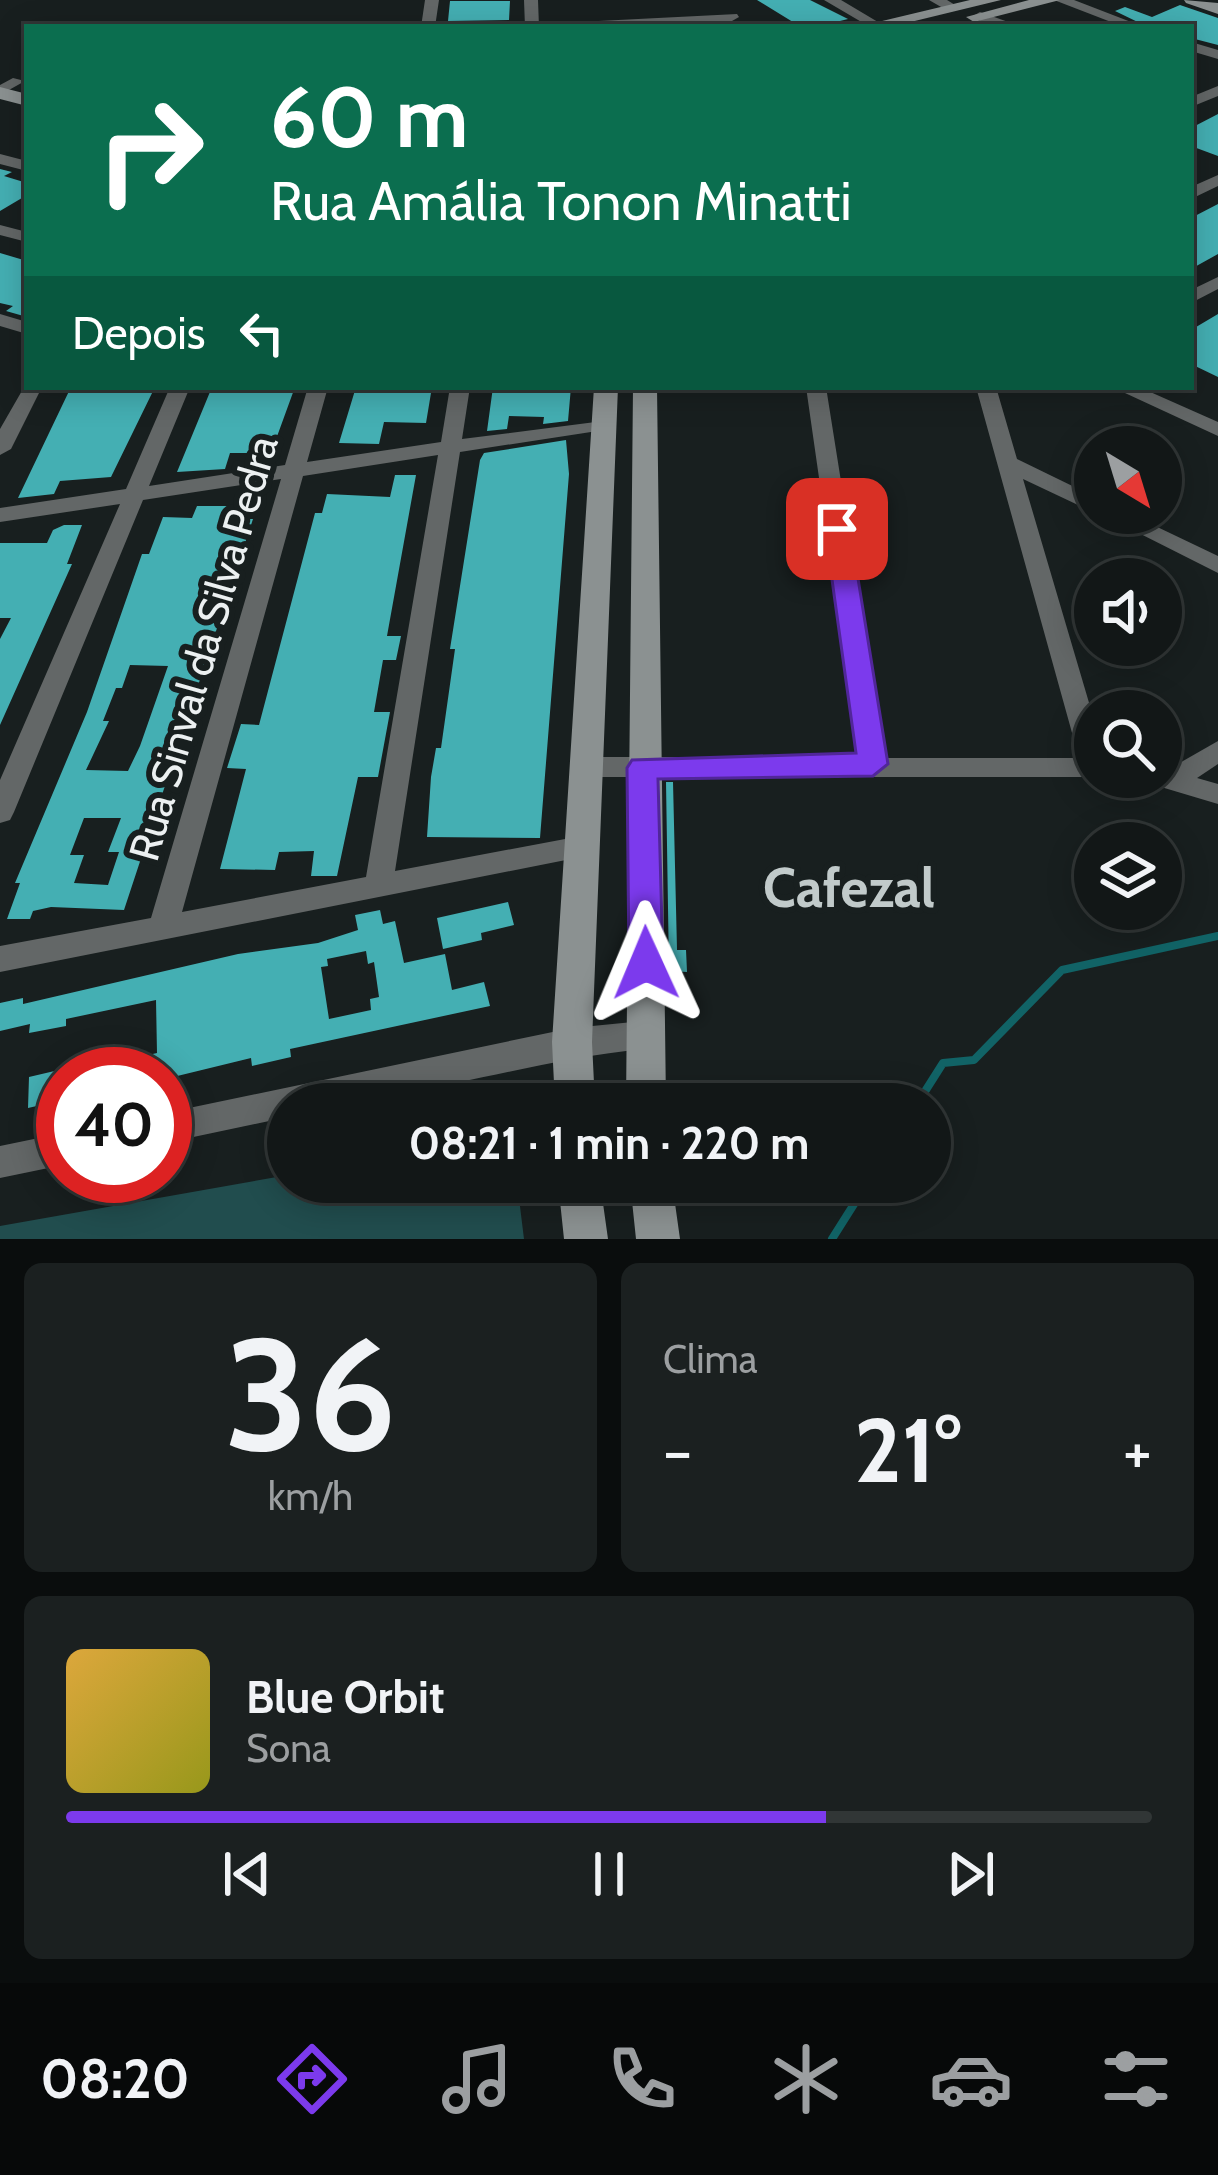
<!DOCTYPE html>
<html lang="pt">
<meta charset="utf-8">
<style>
:root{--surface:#121717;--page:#1b2020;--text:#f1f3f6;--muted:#9c9fa1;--line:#313636;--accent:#7c3aed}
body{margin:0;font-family:Cabin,sans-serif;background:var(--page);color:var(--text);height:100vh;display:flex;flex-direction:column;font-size:45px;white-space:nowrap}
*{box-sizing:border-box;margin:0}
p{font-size:39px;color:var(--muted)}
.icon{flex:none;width:66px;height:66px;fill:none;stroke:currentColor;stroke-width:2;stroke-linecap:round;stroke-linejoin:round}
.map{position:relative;height:1239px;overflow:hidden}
.drawer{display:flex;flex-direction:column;gap:24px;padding:24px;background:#0a0d0d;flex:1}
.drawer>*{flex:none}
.guide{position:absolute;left:24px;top:24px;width:1170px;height:366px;border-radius:0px;box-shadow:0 6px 30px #0003,0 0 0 3px var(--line);background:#0b6e4f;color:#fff;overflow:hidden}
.needle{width:78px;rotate:142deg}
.controls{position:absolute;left:1074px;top:426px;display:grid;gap:24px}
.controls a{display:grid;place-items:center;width:108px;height:108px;border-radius:50%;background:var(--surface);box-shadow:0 6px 30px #0003,0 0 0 3px var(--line);font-size:60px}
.speed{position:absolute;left:36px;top:1047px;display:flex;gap:24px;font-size:60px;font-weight:700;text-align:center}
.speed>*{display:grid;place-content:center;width:156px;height:156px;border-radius:50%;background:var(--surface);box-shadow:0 6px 30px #0003,0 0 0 3px var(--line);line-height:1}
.speed .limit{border:18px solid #d22;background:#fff;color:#111}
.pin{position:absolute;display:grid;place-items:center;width:102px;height:102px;color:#fff;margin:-51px;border-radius:24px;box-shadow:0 6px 18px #0006}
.me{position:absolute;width:132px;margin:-66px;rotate:359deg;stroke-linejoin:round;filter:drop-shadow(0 0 9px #0008)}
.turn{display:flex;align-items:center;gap:42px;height:252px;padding:0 48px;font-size:54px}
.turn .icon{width:156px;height:156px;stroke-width:2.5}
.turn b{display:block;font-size:84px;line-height:102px}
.then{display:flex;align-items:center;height:114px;padding:0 48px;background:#0003;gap:24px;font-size:45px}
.big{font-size:90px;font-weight:700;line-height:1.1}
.drawer .card{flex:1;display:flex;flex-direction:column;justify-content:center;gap:18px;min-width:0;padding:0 42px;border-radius:18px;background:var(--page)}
.drawer .dial{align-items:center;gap:0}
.dial b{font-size:156px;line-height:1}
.song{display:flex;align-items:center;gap:36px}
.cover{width:144px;height:144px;border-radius:18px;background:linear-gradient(135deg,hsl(40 70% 55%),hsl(60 70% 35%))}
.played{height:12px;border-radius:6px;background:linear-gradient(90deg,var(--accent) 70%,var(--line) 70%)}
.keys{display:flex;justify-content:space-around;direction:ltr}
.heat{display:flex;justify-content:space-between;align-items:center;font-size:66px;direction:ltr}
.drawer .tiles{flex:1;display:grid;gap:24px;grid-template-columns:1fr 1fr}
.card:last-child{grid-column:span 2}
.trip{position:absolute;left:267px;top:1083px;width:684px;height:120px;border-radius:60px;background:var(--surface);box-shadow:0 6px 30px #0003,0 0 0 3px var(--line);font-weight:700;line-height:120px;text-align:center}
.dock{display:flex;height:192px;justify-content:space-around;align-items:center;background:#070909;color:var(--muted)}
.dock .icon{width:84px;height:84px}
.dock .active{color:var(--accent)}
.dock b{font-size:54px;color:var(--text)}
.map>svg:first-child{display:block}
.forest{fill:#214d4e}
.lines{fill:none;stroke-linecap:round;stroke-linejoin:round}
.stream{stroke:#116366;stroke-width:8}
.building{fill:#44afb3;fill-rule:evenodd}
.street{fill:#636767;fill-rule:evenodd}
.secondary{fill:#8b9191;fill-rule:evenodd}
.route{fill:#7c3aed;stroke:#51269a;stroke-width:3}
.labels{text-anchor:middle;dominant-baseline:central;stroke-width:12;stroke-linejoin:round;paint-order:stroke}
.street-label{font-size:42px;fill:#ecf0f1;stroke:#181f1f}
.district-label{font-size:54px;font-weight:bold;fill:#c1caca;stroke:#181f1f}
</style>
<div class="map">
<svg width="1218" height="1239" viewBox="0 0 1218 1239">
<rect width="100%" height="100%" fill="#181f1f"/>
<!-- forest -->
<path class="forest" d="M288 1175V1182H517L524 1239H0V1226Z"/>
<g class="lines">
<!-- stream -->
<path class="stream" d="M917 1104 943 1063 974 1060 1062 970 1218 936
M832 1239 868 1182"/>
</g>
<!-- building -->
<path class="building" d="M757 0H810L848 19 840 21 851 27H801Z
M450 1H510L509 20 448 21Z
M1180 5 1218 18V45L1191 38V27H1148L1115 11 1125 7 1152 17Z
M1218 114V156L1191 146V128Z
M0 169 12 172 4 176 27 183V195L0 211Z
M1218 204V254L1191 269V218Z
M0 253 27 261V317L6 311 13 306 0 303Z
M1218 314V377L1191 364V330Z
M71 387H155L111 477 60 481 54 494 18 498Z
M212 387H295L271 453H230L225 469 177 472Z
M356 387H432L426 423 384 422 379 444 339 443Z
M493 387H571L568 421 543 424 544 417 509 416 507 429 487 431Z
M566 440 569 474 540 838 427 837 431 777 436 748H441L455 649H450L480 460 484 453Z
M395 475H416L387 636H401L396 660H383L374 712H390L378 777H358L337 876H311L314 851 279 852 275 870 220 869 246 769 227 768 241 724 259 725 315 513H322L327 494 390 497Z
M197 506H252L249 519H253L124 910 51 907 33 911 30 919H7L20 883H15L87 712 142 554H149L163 517 192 518ZM130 665 168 666 140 746 128 771 86 770 109 721H103L116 688H122ZM84 818H121L108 852H119L108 885 74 883 84 855H70Z
M64 525H82L67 564H72L0 725V639L11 618H0V543H47L53 530Z
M666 782H673L677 950H686L687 972 669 971Z
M508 902 514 925 481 933 482 940 443 949 437 918Z
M380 910 383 924 395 921 404 963 445 954 452 990 484 982 490 1006 290 1049 291 1057 252 1066 251 1058 165 1079V1074H98L97 1067 157 1053 156 1000 66 1019V1026L29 1033 30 1024 0 1031V1003L23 998V1004L238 954 318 943 358 930 355 915ZM366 951 368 964 374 962 379 997 370 999 371 1010 329 1019 321 967 328 966 327 959Z
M63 1069V1100L28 1108 29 1077Z"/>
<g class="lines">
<!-- street -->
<path class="street" d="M425 0H439L435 27H421Z
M524 0H538L539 27H525Z
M824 0H841L883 25 870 27Z
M929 0H947L960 8 948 11Z
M1054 0H1074L1144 27H1124Z
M980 12 1014 24 1016 27H997L975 19 973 16Z
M737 14 739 17 732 21 552 27 559 23Z
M1191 42 1218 50V59L1191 51Z
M13 78 25 81 0 95V85Z
M1218 86V96L1191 107V97Z
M0 154 27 161V171L0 164Z
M1218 175V186L1191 199V187Z
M0 225 27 232V242L0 235Z
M1218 277V289L1191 303V290Z
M0 314 27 322V334L0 326Z
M27 382V387H42L11 449 0 455V429Z
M170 387H190L149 486 285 465 308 387H328L307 462 441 442 450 387H470L462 439 611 420 614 424 604 430 460 452 395 871 581 836 591 839 595 847 591 855 0 972V946L151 918 281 479 143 500 14 812 10 820 0 823V780L120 504 0 522V508L126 489ZM438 455 366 877 182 912 303 476Z
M806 387H826L885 758H1079L976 387H996L1017 459 1095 497V513L1023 479 1095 723V777H1098H587L578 774 574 767 578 760 587 757H859Z
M1112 387H1139L1218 422V436Z
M1099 513H1128L1218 556V573Z
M1218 741V764L1197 778 1218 784V804L1151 784 1147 777H1161V767L1169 769Z
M643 1021 654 1025 659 1035 654 1045 643 1049C523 1061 407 1104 288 1104V1117L165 1143V1113L572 1028Z
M63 1133V1165L0 1178V1146Z"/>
<!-- secondary -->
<path class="secondary" d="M970 0H1001L890 27H857Z
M1029 0H1060L974 22 966 17Z
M1184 0 1218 3V14L1186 3Z
M0 87 27 94V106L0 99Z
M594 387H618L592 1042 595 1104H555L552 1042Z
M633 387H657L666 1104H626Z
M558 1182H600L608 1239H564Z
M630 1182H672L680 1239H636Z"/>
</g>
<!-- route -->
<path class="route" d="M837 520 850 529 888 764 873 776 658 779 663 963 658 973 646 977 634 973 629 963 627 768 632 760 856 753 825 529Z"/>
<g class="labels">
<!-- street labels -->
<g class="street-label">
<text transform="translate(203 648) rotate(-74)">Rua Sinval da Silva Pedra</text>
</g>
<!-- district labels -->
<g class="district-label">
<text x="849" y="888">Cafezal</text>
</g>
</g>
</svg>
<div class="controls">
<a><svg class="needle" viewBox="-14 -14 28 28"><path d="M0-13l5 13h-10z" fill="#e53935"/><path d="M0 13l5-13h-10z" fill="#9c9fa1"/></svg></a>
<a><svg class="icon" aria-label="sound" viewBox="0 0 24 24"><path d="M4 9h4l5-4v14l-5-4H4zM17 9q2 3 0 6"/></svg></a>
<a><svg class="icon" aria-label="search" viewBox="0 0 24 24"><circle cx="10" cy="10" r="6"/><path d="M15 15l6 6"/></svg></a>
<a><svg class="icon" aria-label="layers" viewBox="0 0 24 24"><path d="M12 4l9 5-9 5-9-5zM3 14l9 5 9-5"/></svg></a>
</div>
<div class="speed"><div class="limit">40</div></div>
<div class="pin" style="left:837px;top:529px;background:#d93025"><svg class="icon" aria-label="arrive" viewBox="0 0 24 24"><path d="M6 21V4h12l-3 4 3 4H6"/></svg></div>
<svg class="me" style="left:646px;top:963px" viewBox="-20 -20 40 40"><path d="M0-17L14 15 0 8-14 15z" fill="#7c3aed" stroke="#fff" stroke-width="4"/></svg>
<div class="trip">08:21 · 1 min · 220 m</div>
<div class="guide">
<div class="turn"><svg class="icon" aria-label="right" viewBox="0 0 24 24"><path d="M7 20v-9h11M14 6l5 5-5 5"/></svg><div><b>60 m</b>Rua Amália Tonon Minatti</div></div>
<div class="then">Depois<svg class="icon" aria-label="left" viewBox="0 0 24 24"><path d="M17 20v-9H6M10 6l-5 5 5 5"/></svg></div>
</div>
</div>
<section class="drawer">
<div class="tiles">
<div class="card dial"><b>36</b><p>km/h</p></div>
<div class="card"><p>Clima</p>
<div class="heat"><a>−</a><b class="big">21°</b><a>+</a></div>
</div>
<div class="card">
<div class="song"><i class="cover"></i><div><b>Blue Orbit</b><p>Sona</p></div></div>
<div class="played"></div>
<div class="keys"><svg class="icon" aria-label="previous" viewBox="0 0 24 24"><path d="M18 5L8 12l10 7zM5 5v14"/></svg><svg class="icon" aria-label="pause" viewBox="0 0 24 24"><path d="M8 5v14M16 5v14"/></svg><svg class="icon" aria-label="next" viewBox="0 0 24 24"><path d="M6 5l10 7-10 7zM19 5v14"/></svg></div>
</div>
</div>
</section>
<nav class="dock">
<b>08:20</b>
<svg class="icon active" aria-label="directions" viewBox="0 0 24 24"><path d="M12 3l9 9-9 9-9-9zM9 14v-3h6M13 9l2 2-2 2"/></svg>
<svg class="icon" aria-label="music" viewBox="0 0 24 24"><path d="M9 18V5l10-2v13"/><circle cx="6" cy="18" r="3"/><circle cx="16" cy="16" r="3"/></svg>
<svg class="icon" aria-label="phone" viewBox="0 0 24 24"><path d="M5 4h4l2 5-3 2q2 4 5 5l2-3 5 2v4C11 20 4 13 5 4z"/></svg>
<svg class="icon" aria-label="climate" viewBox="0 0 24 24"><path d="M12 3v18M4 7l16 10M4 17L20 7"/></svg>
<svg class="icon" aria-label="car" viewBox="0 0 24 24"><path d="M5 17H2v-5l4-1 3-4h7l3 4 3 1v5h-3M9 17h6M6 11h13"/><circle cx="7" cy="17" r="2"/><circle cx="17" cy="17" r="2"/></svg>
<svg class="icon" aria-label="filters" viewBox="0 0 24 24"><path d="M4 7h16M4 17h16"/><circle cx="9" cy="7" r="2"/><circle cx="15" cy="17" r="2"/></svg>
</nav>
